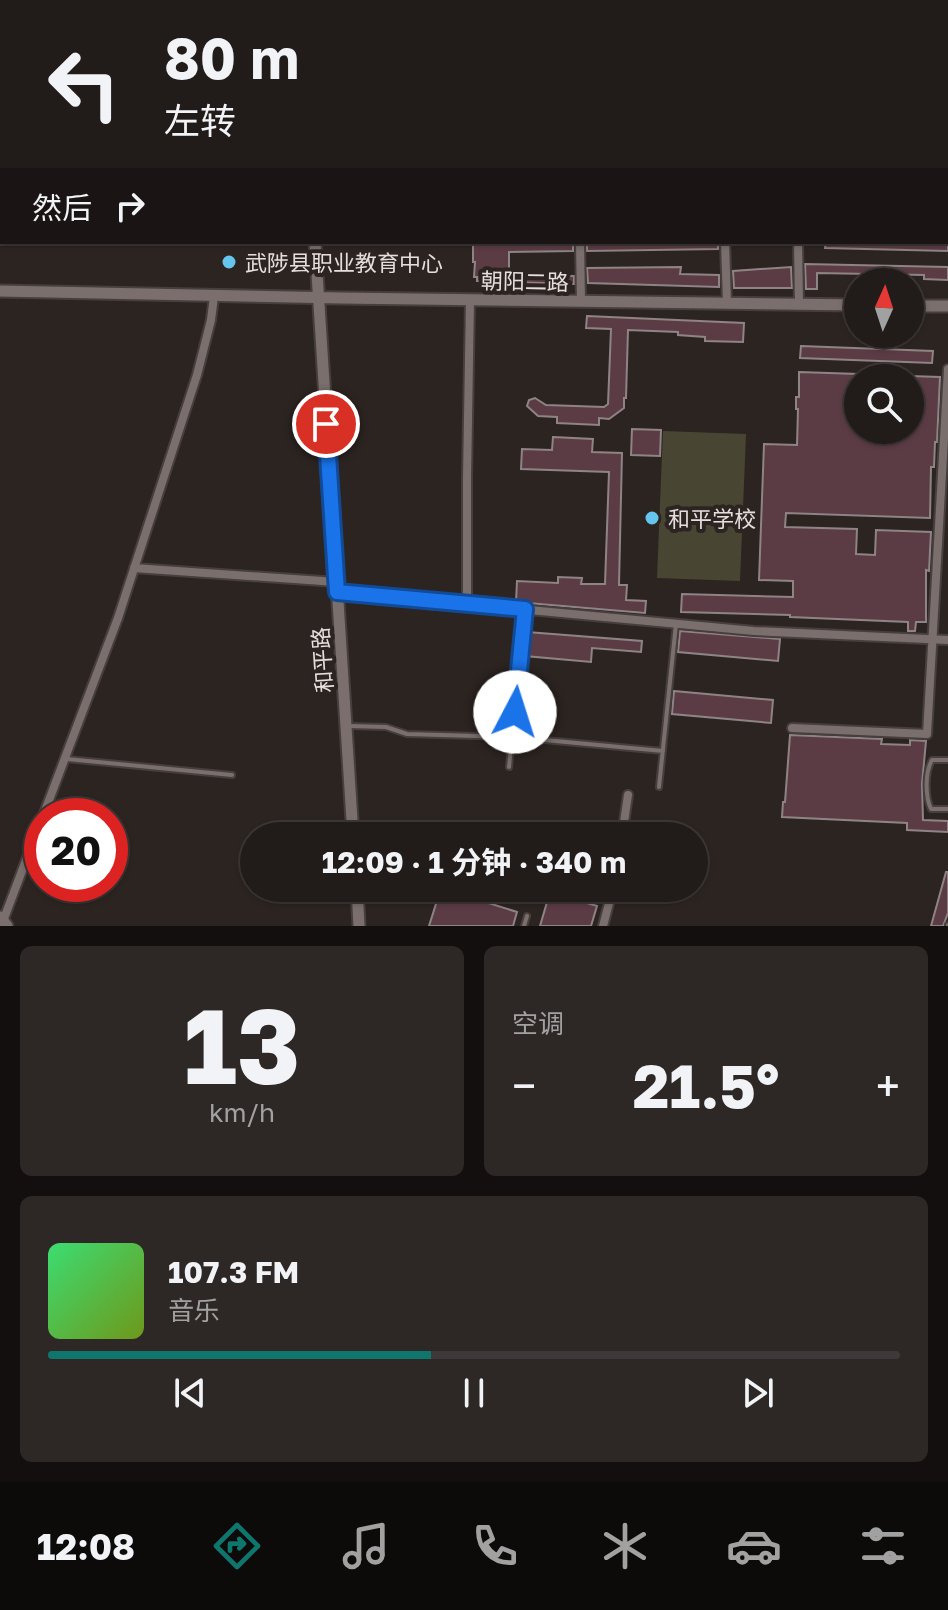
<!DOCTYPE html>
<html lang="zh">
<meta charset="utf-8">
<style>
:root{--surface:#211b19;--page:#2d2826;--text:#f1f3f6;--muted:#a2a1a2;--line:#3e3938;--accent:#0f766e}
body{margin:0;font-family:"Golos Text","Noto Sans SC",sans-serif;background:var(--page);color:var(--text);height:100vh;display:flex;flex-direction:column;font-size:30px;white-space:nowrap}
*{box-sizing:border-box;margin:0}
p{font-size:26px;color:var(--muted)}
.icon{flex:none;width:44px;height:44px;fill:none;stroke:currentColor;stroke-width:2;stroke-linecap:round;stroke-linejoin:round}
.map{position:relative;height:926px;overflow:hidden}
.details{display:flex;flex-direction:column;gap:20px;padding:20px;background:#120f0e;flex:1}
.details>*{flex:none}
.banner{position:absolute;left:0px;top:0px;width:948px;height:244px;box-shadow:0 2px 6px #0004,0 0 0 2px var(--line);background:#211b19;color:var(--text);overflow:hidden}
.needle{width:52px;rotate:3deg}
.controls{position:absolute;left:844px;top:268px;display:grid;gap:16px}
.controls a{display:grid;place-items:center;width:80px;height:80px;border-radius:50%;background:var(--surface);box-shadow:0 2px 6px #0004,0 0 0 2px var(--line);font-size:40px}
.speed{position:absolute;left:24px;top:798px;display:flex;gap:16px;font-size:40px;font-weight:700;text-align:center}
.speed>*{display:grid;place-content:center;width:104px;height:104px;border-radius:50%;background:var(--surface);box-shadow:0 2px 6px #0004,0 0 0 2px var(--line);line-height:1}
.speed .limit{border:12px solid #d22;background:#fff;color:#111}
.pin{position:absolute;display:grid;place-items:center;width:68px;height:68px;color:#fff;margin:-34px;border:4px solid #fff;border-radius:50%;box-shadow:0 2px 8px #0007}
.me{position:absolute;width:88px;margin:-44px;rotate:5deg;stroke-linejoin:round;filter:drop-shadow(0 0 6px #0008)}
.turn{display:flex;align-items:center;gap:28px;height:168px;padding:0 32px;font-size:36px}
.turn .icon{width:104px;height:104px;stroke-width:2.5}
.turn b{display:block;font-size:56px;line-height:68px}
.then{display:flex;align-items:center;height:76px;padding:0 32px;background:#0003;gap:16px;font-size:30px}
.big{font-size:60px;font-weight:700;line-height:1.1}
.details .tile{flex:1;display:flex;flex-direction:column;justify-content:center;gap:12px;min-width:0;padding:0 28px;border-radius:12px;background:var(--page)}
.details .dial{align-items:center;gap:0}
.dial b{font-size:104px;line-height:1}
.song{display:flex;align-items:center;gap:24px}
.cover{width:96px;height:96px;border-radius:12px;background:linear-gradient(135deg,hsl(140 70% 55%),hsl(80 70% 35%))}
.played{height:8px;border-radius:4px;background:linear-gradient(90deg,var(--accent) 45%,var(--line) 45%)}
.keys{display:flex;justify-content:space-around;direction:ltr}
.heat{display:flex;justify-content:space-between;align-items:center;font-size:44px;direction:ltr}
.details .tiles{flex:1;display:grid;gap:20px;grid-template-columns:1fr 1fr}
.tile:last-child{grid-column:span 2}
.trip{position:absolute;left:240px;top:822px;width:468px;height:80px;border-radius:40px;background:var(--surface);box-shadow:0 2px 6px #0004,0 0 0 2px var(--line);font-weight:700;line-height:80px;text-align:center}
.tab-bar{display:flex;height:128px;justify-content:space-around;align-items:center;background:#0d0b0a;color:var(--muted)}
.tab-bar .icon{width:56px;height:56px}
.tab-bar .current{color:var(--accent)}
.tab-bar b{font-size:36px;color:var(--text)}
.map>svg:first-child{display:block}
.green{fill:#484633}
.building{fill:#5c3c44;stroke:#8e8385;stroke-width:2}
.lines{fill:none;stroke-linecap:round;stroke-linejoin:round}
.lane-casing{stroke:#463f3d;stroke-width:8}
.street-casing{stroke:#463f3d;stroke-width:12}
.secondary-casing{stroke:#463f3d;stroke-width:15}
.lane{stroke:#7a6f6d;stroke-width:4}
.street{stroke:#7a6f6d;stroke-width:8}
.secondary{stroke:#7a6f6d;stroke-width:11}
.route-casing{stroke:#114b97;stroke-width:20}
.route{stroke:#1a73e8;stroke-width:14}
.poi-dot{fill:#65c5ee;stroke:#2c2421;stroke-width:3}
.labels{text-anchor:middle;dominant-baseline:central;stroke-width:8;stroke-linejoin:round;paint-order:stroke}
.poi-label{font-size:22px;fill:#e5dedd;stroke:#2c2421;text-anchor:start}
.street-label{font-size:22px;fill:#e5dedd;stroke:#2c2421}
</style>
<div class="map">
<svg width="948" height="926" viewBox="0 0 948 926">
<rect width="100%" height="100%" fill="#2c2421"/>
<!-- green -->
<path class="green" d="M663 431 746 434 740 581 657 578Z"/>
<!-- building -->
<path class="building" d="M473 242H573V251L509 252V275L574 276V284L477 281V277H474L475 262H473Z
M587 242H718V249L587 251Z
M826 242H948V251L825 248Z
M805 264 948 267V280L924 279V275L817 273V289H806Z
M681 267 680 274 719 275V287L588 283 587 268Z
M791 267 792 288H734L733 271Z
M587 316 744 323 743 342 705 341V337L678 335V332L628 330 626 398H624V408L609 419 599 418V425L557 423V417L538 416 527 406 529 400 535 398 546 405 604 407 608 404 611 329 586 328Z
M801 346 933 351 932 363 800 358Z
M799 372 858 374V430H910V376L940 377 937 442H935L934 467H931L930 518 786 513 785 527 857 529 856 554 875 555 876 530 931 532 929 571 926 570V622H916L915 631H908V622L790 617V615L681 612 682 594 793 597V581L759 580 764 444 797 445 798 409H796V397H799Z
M632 429 661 430 660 456 631 455Z
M553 437 593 439 592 452 622 453 619 585H627L626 600 646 601 645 613 516 602 517 581 558 583V577L582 578 581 584H605L609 472 521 469 522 449 552 450Z
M680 631 780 639 778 661 678 652Z
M527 632 642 641 641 652 592 648 591 662 525 656Z
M674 691 773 700 771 723 672 714Z
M790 735 882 739 881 744 910 745V740L926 741 922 784 923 820 948 821V832L907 830V823L782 817 783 802H785Z
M946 872H948V913L943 926H931Z
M441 888H483L479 900 517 912 513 926H429Z
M550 892 597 906 591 926H540Z"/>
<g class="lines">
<!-- lane casing -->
<g class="lane-casing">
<path id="lane" d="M349 726 386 727 407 734 512 737 663 751
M67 759 232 775
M948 760H932C925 772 925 796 931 809H948
M509 767 524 612
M659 787 676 624
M524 926 527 916
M948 926V925"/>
</g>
<!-- street casing -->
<g class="street-casing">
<path id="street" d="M68 0 69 2
M719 0V2
M797 2 799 0 814 2
M946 17H948
M0 99 2 98
M580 242 581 302
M725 242 727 303
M798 242 799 304
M134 568 337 582
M337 592 754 631 948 640
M467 604V478L470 300
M792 728 927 734 948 369
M43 816 118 618 197 375 211 320 214 296
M622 836 628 795
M3 921 42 818
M603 926 613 888"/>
</g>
<!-- secondary casing -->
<g class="secondary-casing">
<path id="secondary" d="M300 0V2
M315 242 353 836
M0 291 341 298 858 305
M910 306H948
M357 888 359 926
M0 917 7 926"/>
</g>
<!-- lane -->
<use href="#lane" class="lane"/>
<!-- street -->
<use href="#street" class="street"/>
<!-- secondary -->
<use href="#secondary" class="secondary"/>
</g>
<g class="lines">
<!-- route casing -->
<g class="route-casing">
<path id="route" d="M326 424 337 592 525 609 515 712"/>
</g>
<!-- route -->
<use href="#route" class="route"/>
</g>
<!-- markers -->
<g class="poi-dot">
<circle cx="229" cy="262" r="8"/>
<circle cx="652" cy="518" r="8"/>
</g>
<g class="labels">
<!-- poi labels -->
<g class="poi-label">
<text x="245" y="262">武陟县职业教育中心</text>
<text x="668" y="518">和平学校</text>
</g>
<!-- street labels -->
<g class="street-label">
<text transform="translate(525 281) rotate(1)">朝阳二路</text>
<text transform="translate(322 660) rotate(-94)">和平路</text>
</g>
</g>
</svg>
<div class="controls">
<a><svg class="needle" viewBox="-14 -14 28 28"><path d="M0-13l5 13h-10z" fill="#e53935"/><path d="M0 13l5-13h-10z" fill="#a2a1a2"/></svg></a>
<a><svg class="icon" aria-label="search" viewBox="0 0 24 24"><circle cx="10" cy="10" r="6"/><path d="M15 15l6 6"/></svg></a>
</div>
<div class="speed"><div class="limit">20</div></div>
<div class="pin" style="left:326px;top:424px;background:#d93025"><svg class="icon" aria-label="arrive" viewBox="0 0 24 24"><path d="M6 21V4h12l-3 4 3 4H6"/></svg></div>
<svg class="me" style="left:515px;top:712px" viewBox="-20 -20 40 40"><circle r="19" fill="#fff"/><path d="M0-13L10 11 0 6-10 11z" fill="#1a73e8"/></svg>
<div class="trip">12:09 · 1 分钟 · 340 m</div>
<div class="banner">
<div class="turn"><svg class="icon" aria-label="left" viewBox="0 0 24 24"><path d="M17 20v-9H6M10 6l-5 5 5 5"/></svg><div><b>80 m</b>左转</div></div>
<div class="then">然后<svg class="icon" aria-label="right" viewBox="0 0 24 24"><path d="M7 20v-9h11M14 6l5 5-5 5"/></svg></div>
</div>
</div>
<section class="details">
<div class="tiles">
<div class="tile dial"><b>13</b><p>km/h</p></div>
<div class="tile"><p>空调</p>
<div class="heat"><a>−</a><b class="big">21.5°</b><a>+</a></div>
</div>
<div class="tile">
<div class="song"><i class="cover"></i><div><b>107.3 FM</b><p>音乐</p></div></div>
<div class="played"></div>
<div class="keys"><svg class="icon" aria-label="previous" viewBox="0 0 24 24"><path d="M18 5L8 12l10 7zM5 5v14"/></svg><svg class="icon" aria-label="pause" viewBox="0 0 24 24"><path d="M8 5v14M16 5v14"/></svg><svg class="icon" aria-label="next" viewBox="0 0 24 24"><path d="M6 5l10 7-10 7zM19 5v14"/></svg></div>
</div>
</div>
</section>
<nav class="tab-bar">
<b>12:08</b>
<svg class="icon current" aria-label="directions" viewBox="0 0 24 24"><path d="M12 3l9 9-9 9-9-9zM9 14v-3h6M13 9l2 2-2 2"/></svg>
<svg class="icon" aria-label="music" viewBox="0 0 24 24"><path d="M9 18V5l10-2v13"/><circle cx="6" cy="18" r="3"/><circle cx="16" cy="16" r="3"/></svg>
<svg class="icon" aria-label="phone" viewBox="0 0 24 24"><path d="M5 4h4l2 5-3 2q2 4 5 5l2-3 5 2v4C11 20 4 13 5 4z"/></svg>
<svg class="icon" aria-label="climate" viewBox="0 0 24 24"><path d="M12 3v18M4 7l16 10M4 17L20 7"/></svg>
<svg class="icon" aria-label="car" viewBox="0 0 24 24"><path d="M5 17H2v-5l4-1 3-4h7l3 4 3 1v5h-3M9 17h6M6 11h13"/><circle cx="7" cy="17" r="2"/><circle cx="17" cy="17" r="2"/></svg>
<svg class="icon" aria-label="filters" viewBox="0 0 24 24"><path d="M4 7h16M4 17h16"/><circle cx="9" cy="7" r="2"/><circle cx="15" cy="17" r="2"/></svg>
</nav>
